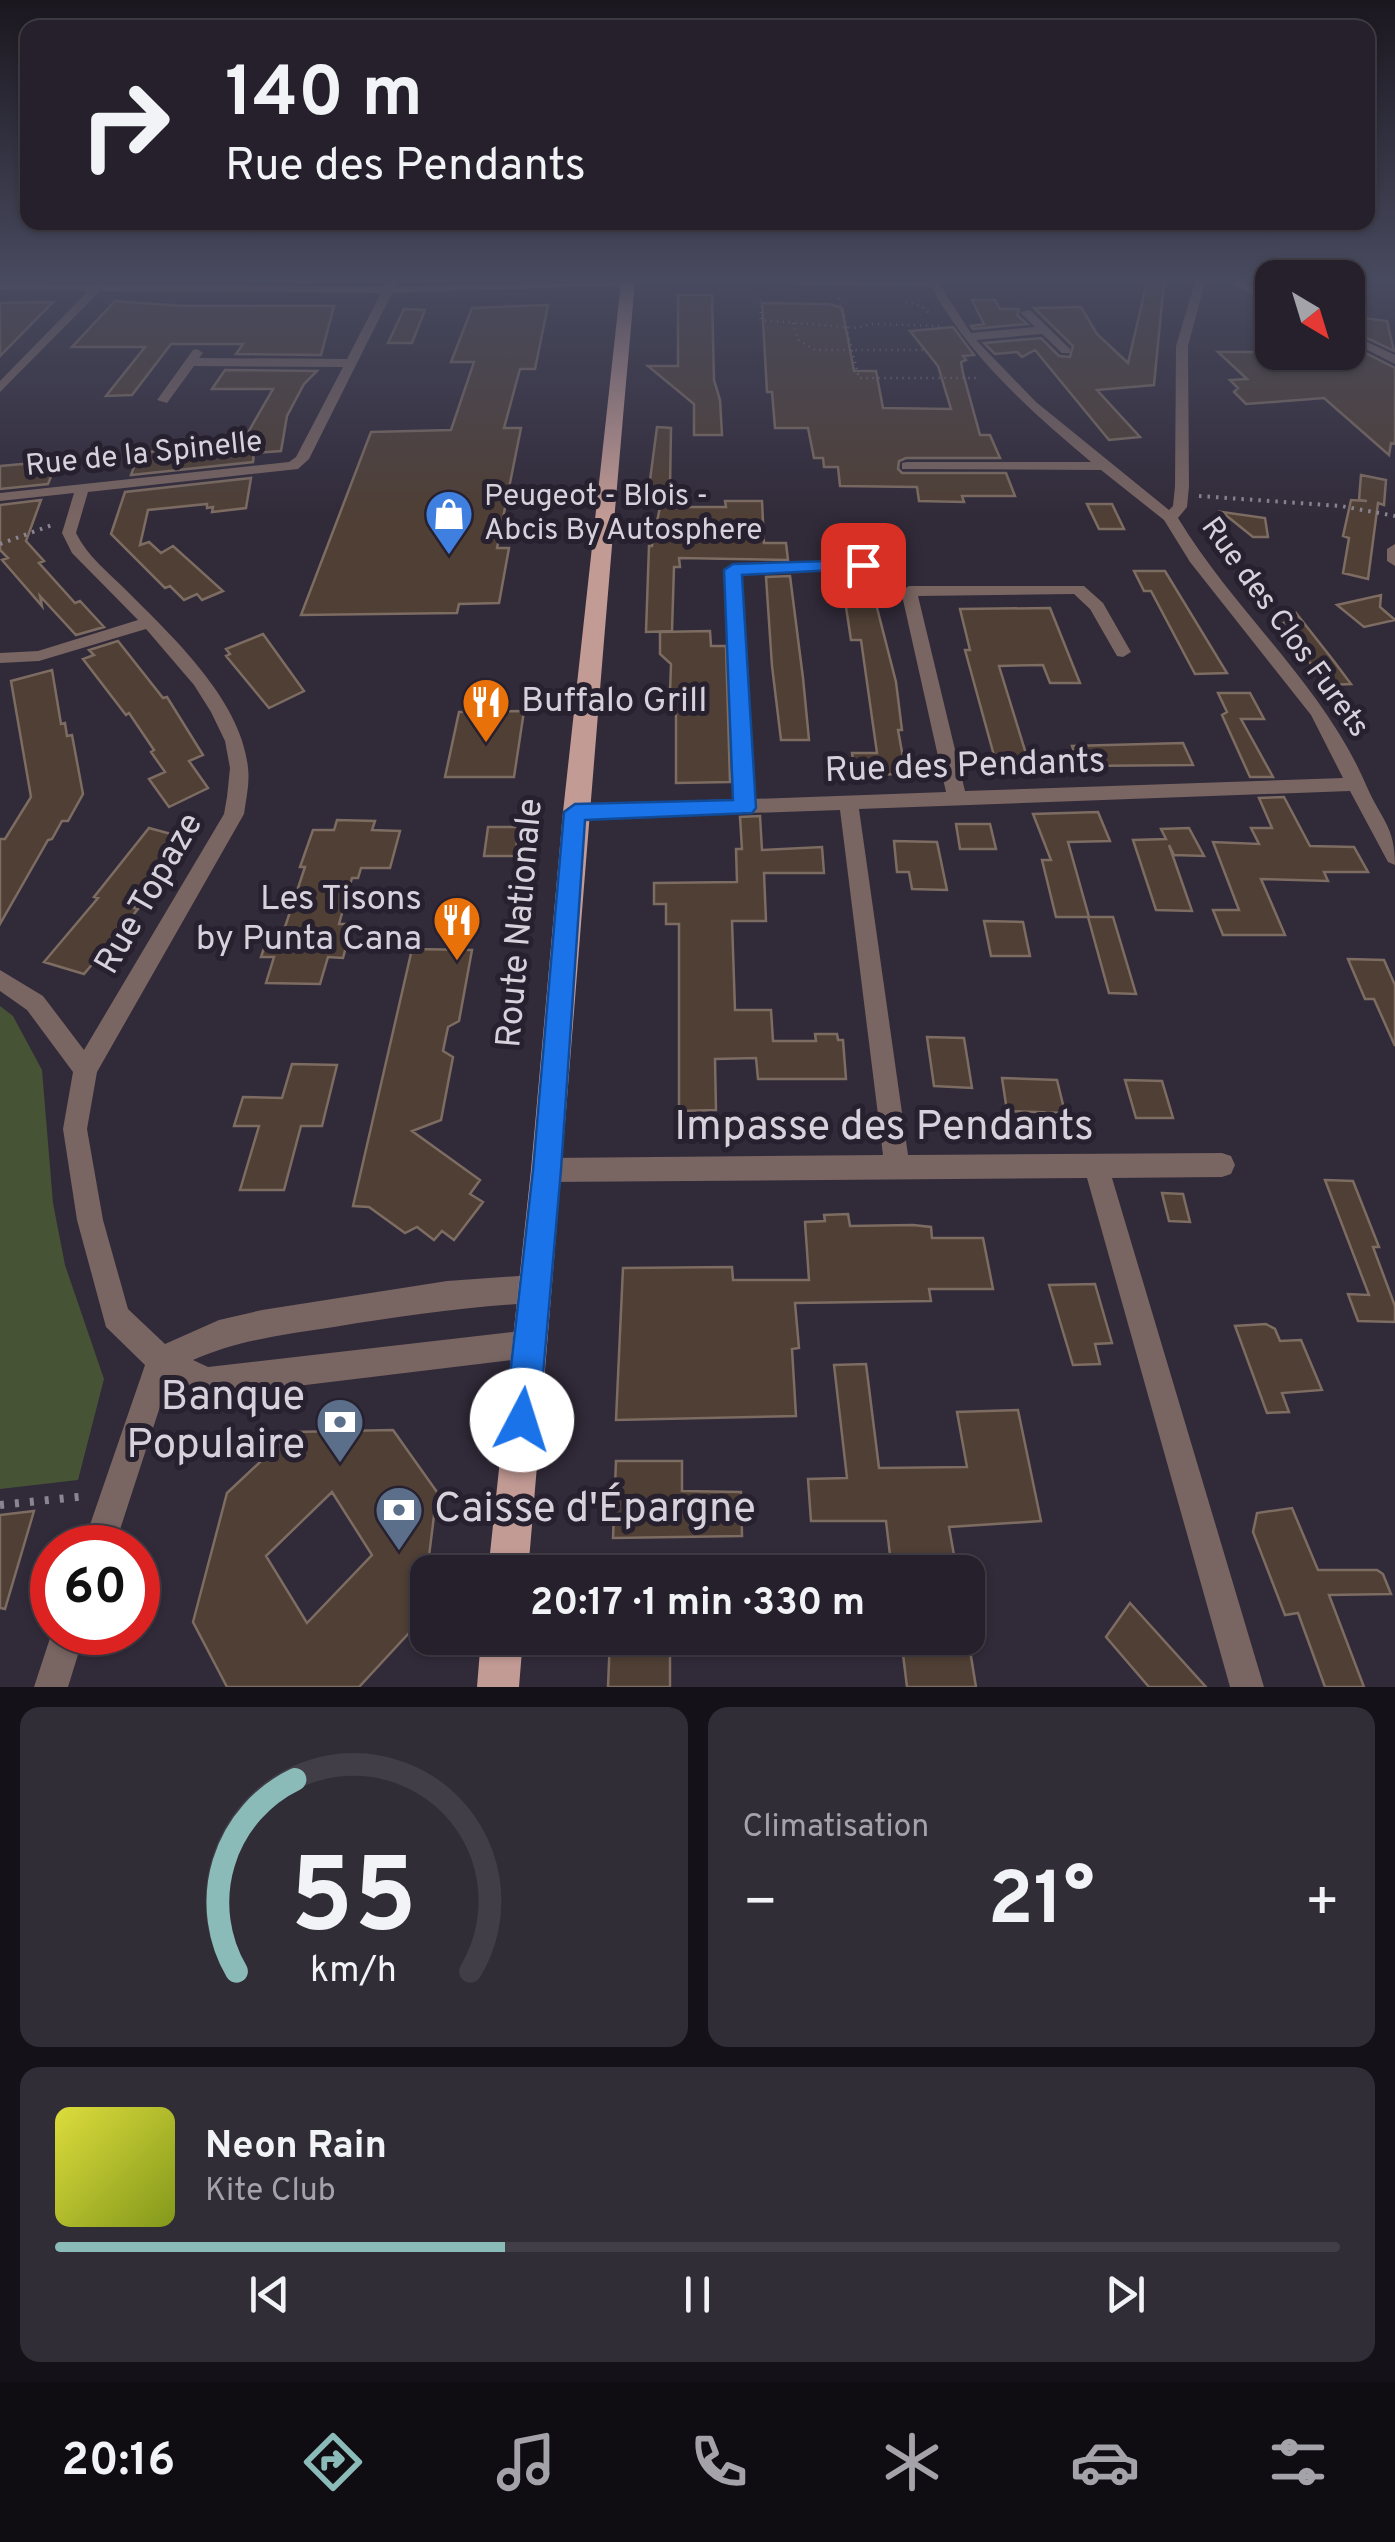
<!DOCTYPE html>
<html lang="fr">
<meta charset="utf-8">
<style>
:root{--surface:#25202b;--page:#312d37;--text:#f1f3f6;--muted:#a3a3a9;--line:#423e47;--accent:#8bbbb9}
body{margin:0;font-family:Overpass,sans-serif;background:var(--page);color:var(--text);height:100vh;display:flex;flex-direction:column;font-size:38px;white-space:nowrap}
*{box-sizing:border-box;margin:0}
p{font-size:32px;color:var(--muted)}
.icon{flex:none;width:55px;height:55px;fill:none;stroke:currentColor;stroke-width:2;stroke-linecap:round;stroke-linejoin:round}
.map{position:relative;height:1687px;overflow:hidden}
.details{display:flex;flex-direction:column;gap:20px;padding:20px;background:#141218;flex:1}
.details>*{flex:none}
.top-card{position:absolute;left:20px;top:20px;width:1355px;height:210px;border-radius:20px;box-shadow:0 2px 8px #0004,0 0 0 2px var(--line);background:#25202b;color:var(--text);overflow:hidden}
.needle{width:65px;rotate:142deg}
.buttons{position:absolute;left:1255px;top:260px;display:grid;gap:20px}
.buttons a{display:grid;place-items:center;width:110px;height:110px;border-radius:20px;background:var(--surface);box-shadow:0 2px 8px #0004,0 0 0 2px var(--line);font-size:50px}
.speed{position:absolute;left:30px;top:1525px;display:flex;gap:20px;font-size:50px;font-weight:700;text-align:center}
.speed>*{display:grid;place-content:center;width:130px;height:130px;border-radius:50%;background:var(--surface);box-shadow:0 2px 8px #0004,0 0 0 2px var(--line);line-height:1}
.speed .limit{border:15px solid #d22;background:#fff;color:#111}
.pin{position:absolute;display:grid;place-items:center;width:85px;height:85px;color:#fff;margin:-42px;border-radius:20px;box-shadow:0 5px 15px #0006}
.me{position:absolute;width:110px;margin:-55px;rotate:5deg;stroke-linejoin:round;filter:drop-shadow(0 0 8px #0008)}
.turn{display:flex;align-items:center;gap:35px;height:210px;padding:0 40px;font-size:45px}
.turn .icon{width:130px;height:130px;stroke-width:2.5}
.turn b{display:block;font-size:70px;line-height:85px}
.big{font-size:75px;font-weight:700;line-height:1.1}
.details .widget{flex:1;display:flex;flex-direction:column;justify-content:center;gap:15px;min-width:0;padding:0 35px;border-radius:20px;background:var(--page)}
.details .dial{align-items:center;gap:0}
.dial svg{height:260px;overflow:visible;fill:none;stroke:var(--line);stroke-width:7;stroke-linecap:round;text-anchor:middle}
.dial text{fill:var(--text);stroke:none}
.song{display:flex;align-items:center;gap:30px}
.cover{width:120px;height:120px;border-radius:15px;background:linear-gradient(135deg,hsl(60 70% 55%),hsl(70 70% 35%))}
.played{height:10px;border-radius:5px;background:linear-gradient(90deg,var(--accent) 35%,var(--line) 35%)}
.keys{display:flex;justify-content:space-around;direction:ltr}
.heat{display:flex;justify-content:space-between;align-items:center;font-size:55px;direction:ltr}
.details .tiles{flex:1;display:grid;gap:20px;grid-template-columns:1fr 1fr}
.widget:last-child{grid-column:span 2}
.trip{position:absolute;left:410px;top:1555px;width:575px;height:100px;border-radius:20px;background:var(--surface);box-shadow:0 2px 8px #0004,0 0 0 2px var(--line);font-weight:700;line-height:100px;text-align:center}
.tabs{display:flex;height:160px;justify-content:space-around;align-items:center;background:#0f0d11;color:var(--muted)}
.tabs .icon{width:70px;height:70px}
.tabs .current{color:var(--accent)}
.tabs b{font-size:45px;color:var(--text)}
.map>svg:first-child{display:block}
.green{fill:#465335}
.building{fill:#4f3f35;stroke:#7d6c61;stroke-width:2.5;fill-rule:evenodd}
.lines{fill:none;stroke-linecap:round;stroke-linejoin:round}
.path-far2{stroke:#8a8591;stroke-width:2.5;stroke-dasharray:1 5;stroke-linecap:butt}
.path-far1{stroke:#8a8591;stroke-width:4;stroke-dasharray:2.5 6;stroke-linecap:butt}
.path{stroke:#8a8591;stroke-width:8;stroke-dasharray:4 11;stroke-linecap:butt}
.street{fill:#796562;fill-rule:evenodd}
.primary{fill:#c39b95;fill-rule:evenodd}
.route{fill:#1a73e8;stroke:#114b97;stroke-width:2.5}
.labels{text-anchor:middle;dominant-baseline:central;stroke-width:10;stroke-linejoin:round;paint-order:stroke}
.far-street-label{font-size:30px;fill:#d6d1db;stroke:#27202f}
.far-poi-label{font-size:30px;fill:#d6d1db;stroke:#27202f;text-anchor:start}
.poi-label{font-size:35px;fill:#d6d1db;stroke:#27202f;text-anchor:start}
.street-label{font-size:35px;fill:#d6d1db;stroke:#27202f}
.near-street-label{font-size:42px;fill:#d6d1db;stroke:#27202f}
.near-poi-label{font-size:42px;fill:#d6d1db;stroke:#27202f;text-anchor:end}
</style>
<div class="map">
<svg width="1395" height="1687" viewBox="0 0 1395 1687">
<rect width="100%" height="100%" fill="#312a39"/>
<!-- green -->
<path class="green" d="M0 1006 13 1016 42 1070 53 1203 65 1265 104 1379 78 1480 0 1489Z"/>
<!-- building -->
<path class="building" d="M1147 282H1164L1154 385 1097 390 1140 437 1109 440 1035 350 1022 357 1017 352 995 354 984 343 1041 338 1059 356 1070 357 1073 346 1034 308 1081 307 1097 334 1128 363Z
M678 295H712L714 380 720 400 722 435H694V404L648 366H678Z
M972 300H995L1000 309H1019L1017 315 1027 324 973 329 971 326 984 324Z
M115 301 182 306H334L321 355 236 354 243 344H171L132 395 106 396 145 347H72Z
M53 302 0 356V303Z
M762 303 829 304 842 308 854 371H876L883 408 951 409 938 366 910 331 953 327 974 355 963 356 966 360 961 362 963 373 980 435H990L1000 458H906L899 461 898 469 902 473H1006L1015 496H962L964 502 919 501 917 487 840 486 838 467H824L823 458H814L808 428H775L772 392H767Z
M548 305 535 369H520L504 428H521L497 548H509L499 603 459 604 457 613 301 615 371 432 451 430 474 362H451L472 308Z
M404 309 425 310 412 343H388Z
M1350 316 1387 321 1394 351 1352 331Z
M1354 347 1395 368V444L1391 443 1389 455 1324 398 1246 404 1234 392 1238 388 1230 380 1247 379 1218 352H1355Z
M225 370 317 371 304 384 287 416 281 451 254 453 253 462 131 475 139 453 242 443 273 389H212Z
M657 427 671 428 670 488H649Z
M57 461 48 484 0 489V466Z
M1361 475 1386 480 1384 505 1378 503 1368 579 1343 573 1349 538 1343 536 1351 500 1367 501 1359 500Z
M251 478 246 508 212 512 213 507 207 508V504L148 510 140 545 149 542 161 553 173 546 223 591 202 600 197 594 184 600 170 586 165 588 111 534 125 492Z
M41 500 26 541 44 561 39 563 75 603 80 601 104 627 76 635 40 596 42 606 2 560 8 558 0 550V505Z
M725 501H762L764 543H786L788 560 679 558 680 567H674L672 631 646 632 649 546H652L660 507H726Z
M1087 504H1112L1124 529H1099Z
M1222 512 1265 518 1268 537H1253Z
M872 569 879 600H875L896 682 902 730H898L906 774 855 775 852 753H877L861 640H851L841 574H863Z
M1134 571H1165L1227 673 1195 674 1151 591H1144Z
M790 576 803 678 809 740H781L772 666 766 577Z
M1381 595 1380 607 1395 620 1364 627 1337 605Z
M1050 608 1080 683H1050L1043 665 999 666 1031 770H998L965 650H970L960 609Z
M1296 613 1333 660 1351 684 1327 685 1281 625Z
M710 631 711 646H726L730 782 676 783V693H670L671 664 660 654V632Z
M263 634 304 691 269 708 226 656 230 654 226 649Z
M118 641 163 698 167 697 203 755 189 761 208 788 169 807 149 779 165 772 151 752 154 750 129 713 126 715 83 659 94 655 89 650Z
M52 670 61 724 65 723 67 736 72 735 83 794 68 821H62L52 839 48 840 0 924V839H5L31 797 11 681Z
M1218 693H1250L1264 719H1241L1273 777H1250L1222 715 1227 712Z
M524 711 514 777H445L459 712Z
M1183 743 1193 765 1079 766 1072 746Z
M1284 797 1310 846 1354 847 1368 872H1324L1328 881 1261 879 1285 935H1223L1213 910H1239L1213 842 1259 844 1251 828H1272L1259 798Z
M1098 812 1110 841 1068 842 1089 917H1113L1136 994 1109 993 1088 917H1056L1042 860H1051L1033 814Z
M760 816 762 850 822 847 824 873H764L766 921H732L735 1010H771L773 1041H816L815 1034H837L838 1040H843L846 1079H758L756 1058 715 1059 716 1110 679 1111V924H666V904H654V883L737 882 736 849H742L740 817Z
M337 820 375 821 372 830 400 831 390 868H361L358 878H352L339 924H352L343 958 328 957 320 984 266 983 274 957H261L270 930H284L305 867H300L313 830H334Z
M956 824H990L996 849H960Z
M488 827H519L515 856H484Z
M149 828 182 837 159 866 167 868 134 908 138 909 84 974 44 962 98 898 94 897Z
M1189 828 1204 856 1174 855 1169 845 1192 911 1156 910 1133 840 1166 839 1161 829Z
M894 841 937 842 947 890 912 889 909 872H897Z
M984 921 1023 922 1030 956H991Z
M412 949 472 950 459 1021 448 1027 443 1051 453 1057 441 1120 412 1131 480 1180 470 1194 483 1202 454 1240 442 1231 434 1240 417 1227 405 1233 369 1207 353 1206Z
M1348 959 1384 960 1395 985V1046L1374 999H1365Z
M927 1037 964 1038 972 1088 934 1086Z
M292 1064 337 1065 322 1126H301L284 1190H240L259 1126H234L243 1097 282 1098Z
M1002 1078 1057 1080 1065 1113 1007 1111Z
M1125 1080 1162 1081 1173 1118H1136Z
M1325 1180 1353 1181 1379 1247H1373L1395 1306V1322L1358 1321 1348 1294 1369 1295Z
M1162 1193 1183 1194 1190 1222 1169 1221Z
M848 1214 850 1226 913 1225 931 1227 932 1238H983L993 1289H929L931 1301 795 1303 799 1348 792 1349 796 1416 616 1420 623 1268 732 1267 733 1280H809L805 1222 825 1221 824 1215Z
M1095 1284 1112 1343 1095 1344 1100 1364 1073 1365 1049 1285Z
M1266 1324 1275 1329 1280 1341 1301 1340 1322 1390 1282 1393 1289 1412 1267 1413 1235 1326Z
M866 1364 879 1468 967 1467 957 1412 1018 1410 1041 1521 949 1527 957 1572H892L886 1521H811L808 1479 847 1478 834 1365Z
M393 1430 437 1492 421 1620 359 1687H227L193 1622 227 1493 292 1432ZM332 1492 372 1555 307 1623 266 1556Z
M616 1461H682V1491L741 1492 742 1536 613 1538Z
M1292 1508 1318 1570H1377L1383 1574 1391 1594 1329 1595 1364 1687H1325L1298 1613 1285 1615 1253 1532 1257 1513Z
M34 1511 5 1609 0 1608V1515Z
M1130 1603 1206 1687H1149L1106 1637Z
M610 1638H670V1687H608Z
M901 1638H968L976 1687H907Z"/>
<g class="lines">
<!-- path-far2 -->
<path class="path-far2" d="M760 294 761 320 856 328 872 324 942 326
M839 298 859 378H980
M906 302 922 306 931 315
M793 323 798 340 815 350H925"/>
<!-- path-far1 -->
<path class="path-far1" d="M1199 496 1341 506 1395 516
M0 544 52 525"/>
<!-- path -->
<path class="path" d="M0 1505 87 1496"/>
<!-- street -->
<path class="street" d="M97 282H106V285L384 287 387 282H397L395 287 640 282 635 285 392 293 309 459 298 469 88 492 76 533C88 557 109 573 127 591 172 636 242 701 248 768 250 783 246 799 244 814L97 1072 87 1129 103 1220 128 1309 165 1344 219 1320 262 1310 447 1281 533 1275 543 1279 547 1289 543 1299 533 1303C466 1307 401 1316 334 1327 286 1334 238 1340 193 1360L208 1367 529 1330 539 1334 543 1344 539 1354 529 1358 207 1397 169 1379 114 1548H82L145 1365 106 1327 77 1220 63 1129 73 1072 27 1010 0 991V970L43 996 84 1050 224 814 227 797 230 768 225 741 211 712 194 685 146 629 39 661 0 663V653L38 651 138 620 72 553 62 533 74 493 0 501V493L289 462 296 457 343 367 194 366 167 403 157 400 193 350 197 349 203 353 199 358 347 359 381 293 100 291 0 392V381L88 291 0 290V284L95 285Z
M789 282H938L971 333 1035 327 1020 312 1030 310 1070 349V353H1062L1042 334 976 340 1036 402 1169 510 1173 506 1175 486 1176 346 1195 282H1205L1188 346 1189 486 1187 507 1178 518C1234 611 1325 687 1367 787 1381 819 1395 826 1395 865L1388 862 1350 791 859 809 908 1155 1222 1153 1231 1156 1235 1165 1231 1174 1222 1177 1112 1178 1264 1687H1230L1087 1178 547 1182 538 1179 534 1170 538 1161 547 1158 883 1155 840 810 575 819 565 812 575 805 734 799 728 567 863 560 871 565 863 570 741 574 753 799 946 792 901 591 909 586H1084L1103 603 1131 652 1123 657 1117 656 1090 609 1074 594 918 596 965 791 1343 778 1311 715 1190 562 1164 520 1101 470 902 469V463L907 462H1091C1029 410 971 358 931 287L794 285Z
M1228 282H1241L1272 296V303Z
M1348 333 1395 355V364L1348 340Z
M1395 544V566L1387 561V549Z
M52 1632H85L68 1687H34Z"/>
<!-- primary -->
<path class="primary" d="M621 282H635C596 712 565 1142 528 1572H488L531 1170 563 812Z
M481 1638H523L519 1687H477Z"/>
</g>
<!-- sky -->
<linearGradient id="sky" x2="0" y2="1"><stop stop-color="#1b171f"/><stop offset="0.54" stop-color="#484a5f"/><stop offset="1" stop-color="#484a5f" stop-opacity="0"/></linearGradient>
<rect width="1395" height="518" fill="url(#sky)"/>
<!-- route -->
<path class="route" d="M863 560 872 565 869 568 742 575 756 808 752 813 585 820 561 1170 539 1420 534 1432 522 1437 510 1432 505 1420 533 1170 564 812 575 804 733 800 724 570 733 564Z"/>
<!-- icons -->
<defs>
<g id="shop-pin" transform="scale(2.5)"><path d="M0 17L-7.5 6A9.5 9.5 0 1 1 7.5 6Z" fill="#3f7fe0" stroke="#27202f"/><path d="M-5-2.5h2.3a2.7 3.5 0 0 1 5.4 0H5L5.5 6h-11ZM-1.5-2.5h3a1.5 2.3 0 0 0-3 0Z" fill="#fff"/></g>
<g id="restaurant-pin" transform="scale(2.5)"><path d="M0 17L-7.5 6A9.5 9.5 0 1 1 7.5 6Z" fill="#e8710a" stroke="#27202f"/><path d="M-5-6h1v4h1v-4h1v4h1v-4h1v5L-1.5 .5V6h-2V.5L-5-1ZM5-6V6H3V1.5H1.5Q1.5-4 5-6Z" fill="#fff"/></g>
<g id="bank-pin" transform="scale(2.5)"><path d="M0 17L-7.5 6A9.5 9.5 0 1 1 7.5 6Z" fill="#5c6f8a" stroke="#27202f"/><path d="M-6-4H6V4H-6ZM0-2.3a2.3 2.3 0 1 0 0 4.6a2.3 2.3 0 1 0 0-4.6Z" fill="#fff"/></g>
</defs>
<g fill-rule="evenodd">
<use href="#shop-pin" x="449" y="514"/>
<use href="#restaurant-pin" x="486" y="702"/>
<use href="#restaurant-pin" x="457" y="920"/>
<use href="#bank-pin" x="340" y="1422"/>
<use href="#bank-pin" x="399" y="1510"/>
</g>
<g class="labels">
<!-- far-street labels -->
<g class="far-street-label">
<text transform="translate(144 455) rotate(-6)">Rue de la Spinelle</text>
<text transform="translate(1284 628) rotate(54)">Rue des Clos Furets</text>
</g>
<!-- far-poi labels -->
<g class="far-poi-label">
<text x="484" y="497">Peugeot - Blois -<tspan x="484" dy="34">Abcis By Autosphere</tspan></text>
</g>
<!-- poi labels -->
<g class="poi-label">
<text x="521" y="702">Buffalo Grill</text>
<text x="422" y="900" text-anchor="end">Les Tisons<tspan x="422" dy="40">by Punta Cana</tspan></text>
</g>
<!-- street labels -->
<g class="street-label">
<text transform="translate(965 767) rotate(-2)">Rue des Pendants</text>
<text transform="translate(150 894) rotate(-60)">Rue Topaze</text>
<text transform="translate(521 923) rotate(-85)">Route Nationale</text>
</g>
<!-- near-street labels -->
<g class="near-street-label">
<text x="884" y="1128">Impasse des Pendants</text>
</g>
<!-- near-poi labels -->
<g class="near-poi-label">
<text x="305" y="1398">Banque<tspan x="305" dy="48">Populaire</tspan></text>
<text x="434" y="1510" text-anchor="start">Caisse d'Épargne</text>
</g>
</g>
</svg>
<div class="buttons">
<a><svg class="needle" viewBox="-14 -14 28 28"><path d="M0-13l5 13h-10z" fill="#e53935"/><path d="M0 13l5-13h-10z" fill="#a3a3a9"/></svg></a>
</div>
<div class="speed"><div class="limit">60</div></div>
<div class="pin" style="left:863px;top:565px;background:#d93025"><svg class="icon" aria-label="arrive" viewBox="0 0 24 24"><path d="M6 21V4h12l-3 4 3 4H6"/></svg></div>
<svg class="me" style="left:522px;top:1420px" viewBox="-20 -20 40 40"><circle r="19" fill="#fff"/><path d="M0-13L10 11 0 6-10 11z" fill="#1a73e8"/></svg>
<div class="trip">20:17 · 1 min · 330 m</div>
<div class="top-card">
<div class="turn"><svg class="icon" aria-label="right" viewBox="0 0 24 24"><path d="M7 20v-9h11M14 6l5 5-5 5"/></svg><div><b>140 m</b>Rue des Pendants</div></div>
</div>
</div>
<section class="details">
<div class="tiles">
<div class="widget dial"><svg viewBox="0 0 100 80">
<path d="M14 69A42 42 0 1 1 86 69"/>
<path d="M14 69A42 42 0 0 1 32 10" stroke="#8bbbb9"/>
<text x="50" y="56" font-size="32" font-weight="700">55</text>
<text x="50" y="72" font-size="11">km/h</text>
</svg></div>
<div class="widget"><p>Climatisation</p>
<div class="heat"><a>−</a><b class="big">21°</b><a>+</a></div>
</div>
<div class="widget">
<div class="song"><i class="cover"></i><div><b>Neon Rain</b><p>Kite Club</p></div></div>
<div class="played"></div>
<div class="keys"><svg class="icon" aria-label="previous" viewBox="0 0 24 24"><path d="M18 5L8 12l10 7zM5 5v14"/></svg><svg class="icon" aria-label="pause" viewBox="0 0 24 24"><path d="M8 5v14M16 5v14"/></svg><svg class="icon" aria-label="next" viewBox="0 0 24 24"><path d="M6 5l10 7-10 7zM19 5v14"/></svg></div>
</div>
</div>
</section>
<nav class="tabs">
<b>20:16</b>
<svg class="icon current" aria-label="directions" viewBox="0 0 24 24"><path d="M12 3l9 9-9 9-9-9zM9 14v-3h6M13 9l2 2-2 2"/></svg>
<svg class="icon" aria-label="music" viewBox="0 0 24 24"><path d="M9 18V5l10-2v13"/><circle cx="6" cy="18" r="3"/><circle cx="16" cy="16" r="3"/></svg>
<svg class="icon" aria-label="phone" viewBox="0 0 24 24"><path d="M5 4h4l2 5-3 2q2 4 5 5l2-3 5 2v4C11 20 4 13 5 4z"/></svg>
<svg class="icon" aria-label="climate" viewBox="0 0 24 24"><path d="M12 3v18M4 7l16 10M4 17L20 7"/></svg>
<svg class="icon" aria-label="car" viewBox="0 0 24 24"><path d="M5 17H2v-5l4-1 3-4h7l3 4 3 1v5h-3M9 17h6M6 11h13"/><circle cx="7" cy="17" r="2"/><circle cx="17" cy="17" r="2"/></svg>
<svg class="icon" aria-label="filters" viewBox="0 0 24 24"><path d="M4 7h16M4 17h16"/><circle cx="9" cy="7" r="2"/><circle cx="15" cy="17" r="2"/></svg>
</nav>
